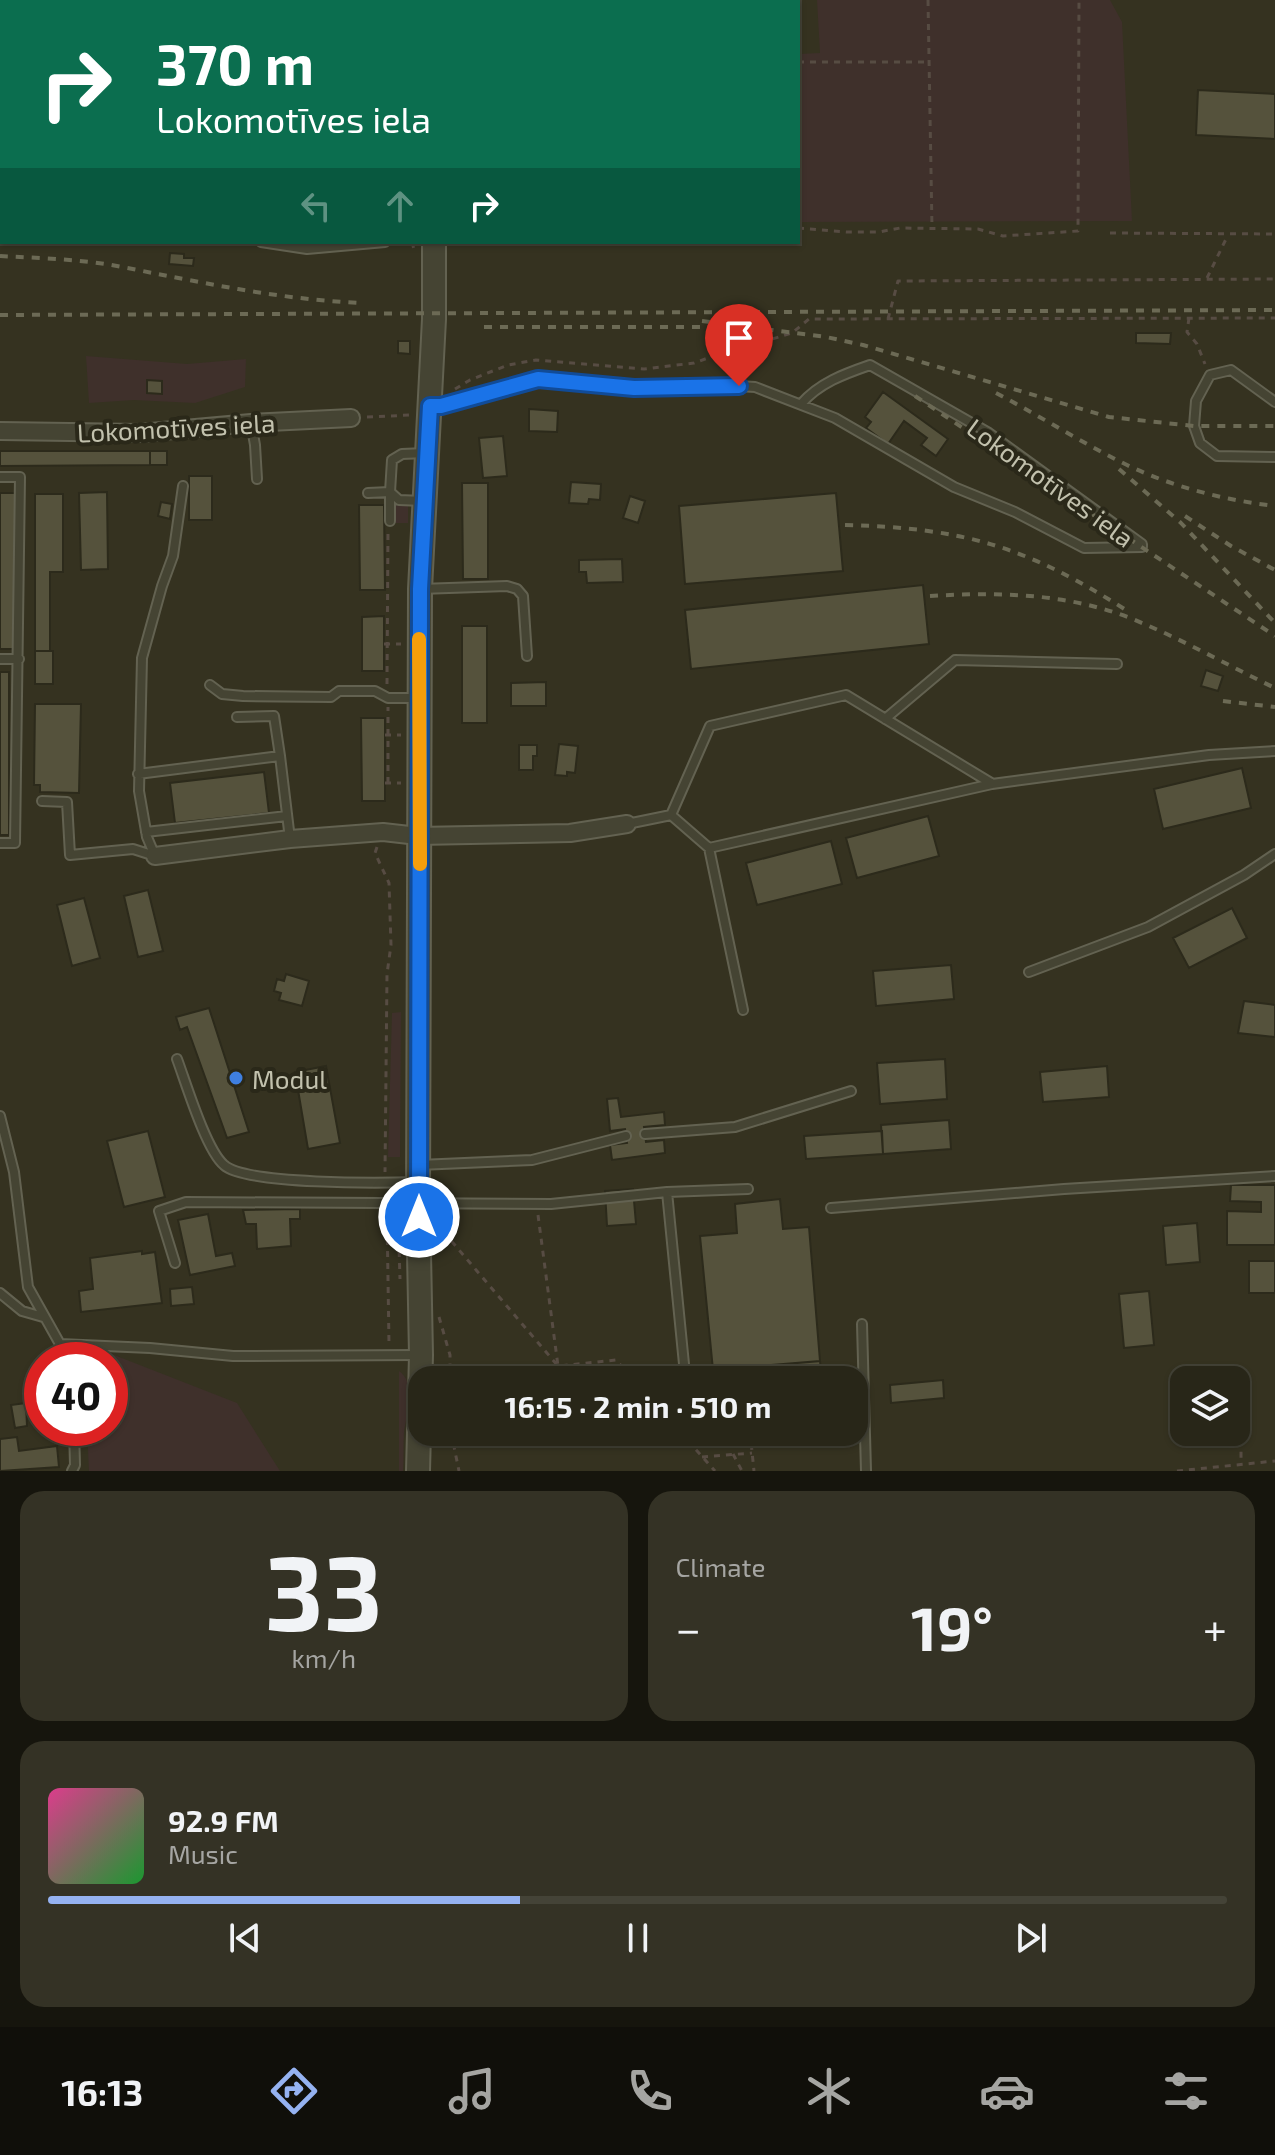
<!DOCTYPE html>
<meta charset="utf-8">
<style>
:root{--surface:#282618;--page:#343225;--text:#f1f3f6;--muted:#a5a5a2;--line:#444337;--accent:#95b2f1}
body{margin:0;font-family:"Exo 2",sans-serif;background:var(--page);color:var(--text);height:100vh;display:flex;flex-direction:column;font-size:30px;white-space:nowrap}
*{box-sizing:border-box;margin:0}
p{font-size:26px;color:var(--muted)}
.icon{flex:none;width:44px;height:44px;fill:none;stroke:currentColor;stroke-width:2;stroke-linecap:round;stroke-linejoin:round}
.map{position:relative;height:1471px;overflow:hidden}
.sheet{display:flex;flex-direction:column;gap:20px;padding:20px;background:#16150d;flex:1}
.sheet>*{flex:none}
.top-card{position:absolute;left:0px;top:0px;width:800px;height:244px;box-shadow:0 2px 6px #0004,0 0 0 2px var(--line);background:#0b6e4f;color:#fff;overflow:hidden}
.tools{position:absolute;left:1170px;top:1366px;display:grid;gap:16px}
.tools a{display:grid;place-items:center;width:80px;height:80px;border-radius:16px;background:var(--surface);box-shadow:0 2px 6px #0004,0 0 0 2px var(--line);font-size:40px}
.speed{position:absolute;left:24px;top:1342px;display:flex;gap:16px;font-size:40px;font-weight:700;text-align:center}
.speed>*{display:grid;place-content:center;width:104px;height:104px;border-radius:50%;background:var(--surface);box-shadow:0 2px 6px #0004,0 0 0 2px var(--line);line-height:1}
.speed .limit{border:12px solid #d22;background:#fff;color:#111}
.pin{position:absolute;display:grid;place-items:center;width:68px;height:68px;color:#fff;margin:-82px -34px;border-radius:50% 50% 50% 0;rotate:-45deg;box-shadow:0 0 8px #0007}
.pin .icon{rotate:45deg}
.me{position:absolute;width:88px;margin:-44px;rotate:0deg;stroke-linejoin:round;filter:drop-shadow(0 0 6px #0008)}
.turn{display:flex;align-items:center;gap:28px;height:168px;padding:0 24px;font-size:36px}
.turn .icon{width:104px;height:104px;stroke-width:2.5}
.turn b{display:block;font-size:56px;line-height:68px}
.lanes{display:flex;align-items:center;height:76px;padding:0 24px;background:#0003;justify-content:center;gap:40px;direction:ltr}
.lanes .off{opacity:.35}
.big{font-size:60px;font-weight:700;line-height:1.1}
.sheet .tile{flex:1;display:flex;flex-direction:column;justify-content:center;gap:12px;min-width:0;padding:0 28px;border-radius:24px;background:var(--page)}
.sheet .dial{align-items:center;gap:0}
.dial b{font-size:104px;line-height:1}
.song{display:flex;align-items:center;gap:24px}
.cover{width:96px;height:96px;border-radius:12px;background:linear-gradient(135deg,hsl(330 70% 55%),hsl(130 70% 35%))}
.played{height:8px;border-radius:4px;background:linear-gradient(90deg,var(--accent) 40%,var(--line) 40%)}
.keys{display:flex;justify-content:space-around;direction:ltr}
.heat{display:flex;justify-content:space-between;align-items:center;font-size:44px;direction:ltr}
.sheet .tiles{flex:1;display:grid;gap:20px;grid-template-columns:1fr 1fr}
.tile:last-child{grid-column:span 2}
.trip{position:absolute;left:408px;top:1366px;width:460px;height:80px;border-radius:24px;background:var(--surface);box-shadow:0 2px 6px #0004,0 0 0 2px var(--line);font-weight:700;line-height:80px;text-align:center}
.menu{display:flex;height:128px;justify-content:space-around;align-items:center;background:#100f0a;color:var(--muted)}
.menu .icon{width:56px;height:56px}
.menu .current{color:var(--accent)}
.menu b{font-size:36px;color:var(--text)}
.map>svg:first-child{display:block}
.green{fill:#3f302b}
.building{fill:#55523c;stroke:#2c2a1b;stroke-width:2}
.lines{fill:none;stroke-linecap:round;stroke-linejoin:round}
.service-casing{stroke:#636251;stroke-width:12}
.minor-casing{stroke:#636251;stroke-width:20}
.tertiary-casing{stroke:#636251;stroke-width:26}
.path{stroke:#574c43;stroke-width:3;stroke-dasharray:6 6;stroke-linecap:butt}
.service{stroke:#454433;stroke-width:8}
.minor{stroke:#454433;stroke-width:16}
.tertiary{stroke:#454433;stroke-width:22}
.rail{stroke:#6c6a55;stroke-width:4;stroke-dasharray:8 8;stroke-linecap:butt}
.route-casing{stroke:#114b97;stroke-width:20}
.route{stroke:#1a73e8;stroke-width:14}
.slow{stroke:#f59e0b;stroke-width:14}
.shop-dot{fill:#3f7fe0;stroke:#2a2819;stroke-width:3}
.labels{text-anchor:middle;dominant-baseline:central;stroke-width:8;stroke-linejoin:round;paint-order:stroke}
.street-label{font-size:26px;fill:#c2c1ad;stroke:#2a2819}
.poi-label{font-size:26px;fill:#c2c1ad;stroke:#2a2819;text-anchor:start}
</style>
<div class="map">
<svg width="1275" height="1471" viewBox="0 0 1275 1471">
<rect width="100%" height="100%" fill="#353220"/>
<!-- green -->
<path class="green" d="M817 0H1110L1122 22 1132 221 798 222V54L820 53Z
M86 356 187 364 246 359 245 387 195 403 134 400 89 403Z
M408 504V523H394L395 505Z
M401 1012 400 1157H388L392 1013Z
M109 1353 237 1403 280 1471H89L87 1428H110V1360H105Z
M399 1371C417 1384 407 1413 404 1432 403 1445 404 1458 403 1471H399Z"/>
<!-- building -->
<path class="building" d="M1198 90 1275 94V139L1196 135Z
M170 253 184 254V258H194L193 266 169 264Z
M1136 333H1171L1170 344 1136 343Z
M398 341H410V354L398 353Z
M147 380 162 381V394L147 393Z
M883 392 948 439 936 456 921 445 927 438 904 421 888 444 866 428 871 422 865 417Z
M529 409 558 411 557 432 529 431Z
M503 436 507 476 483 478 479 438Z
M0 451H150V465L0 466Z
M150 451H167V465H150Z
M189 476H212V520H189Z
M571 482 601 484 600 500 589 499 588 504 569 503Z
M462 483H488V579H463Z
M107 492 108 569 81 570 79 493Z
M0 493H18V649H0Z
M836 493 843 571 685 584 679 506Z
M35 494H63V572H50V651H35Z
M630 496 645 501 638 523 623 518Z
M161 502 172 504 170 519 158 516Z
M359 505H384L385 590H360Z
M622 559 623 582 587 583 586 572H579V560Z
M923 585 929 644 691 669 685 610Z
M384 616V671H362V617Z
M462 626H487V723H462Z
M35 651H53V684H35Z
M1206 670 1223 676 1218 691 1201 686Z
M0 672H9V835H0Z
M546 682V706H511V683Z
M35 704H81L79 793 40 792V785H34Z
M361 718H385V801H362Z
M559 744 578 746 575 773 567 772V776L555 775Z
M519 745H537V756H533V770H519Z
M1242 768 1251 808 1163 829 1154 789Z
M264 772 269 813 175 823 170 783Z
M928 816 939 856 857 878 846 838Z
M831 841 842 884 757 905 746 863Z
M148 890 163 951 138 957 124 896Z
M84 898 100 958 72 966 57 905Z
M1232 908 1247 938 1189 968 1173 938Z
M951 965 954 999 876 1006 873 971Z
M286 974 309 981 302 1006 279 1000 281 993 274 991 277 979 284 981Z
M1244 1001 1275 1005V1037L1238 1033Z
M209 1008 249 1132 227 1138 187 1027 180 1030 176 1017Z
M945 1059 947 1099 880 1104 877 1063Z
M326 1066 340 1143 308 1149 295 1072Z
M1107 1066 1109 1097 1043 1102 1040 1072Z
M618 1098 621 1117 664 1112 665 1125 644 1127 646 1142 664 1140 665 1153 612 1160 610 1145 627 1143 625 1129 610 1131 607 1099Z
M949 1120 951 1149 883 1154 881 1125Z
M148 1131 165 1197 124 1207 107 1141Z
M882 1131 883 1154 806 1159 804 1136Z
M1231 1185H1275V1245H1227V1211L1261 1212V1202L1230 1201Z
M633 1189 636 1224 607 1226 605 1191Z
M780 1199 783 1229 809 1227 820 1361 713 1370 700 1236 737 1233 735 1204Z
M300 1209V1219H290L291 1246 257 1249 256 1224H246L243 1210Z
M208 1214 216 1256 232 1253 235 1266 190 1275 178 1220Z
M1197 1223 1200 1262 1166 1265 1163 1226Z
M142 1251V1254L155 1252 162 1303 81 1312 79 1291 93 1289 90 1258Z
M1249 1261H1275V1293H1249Z
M192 1287 194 1304 171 1306 170 1289Z
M1149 1291 1154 1345 1124 1348 1119 1294Z
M820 1361 822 1380H739L738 1368Z
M943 1380 944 1398 891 1403 890 1385Z
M26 1403 27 1426 15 1428 11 1405Z
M17 1437 19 1451 57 1446 59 1467 0 1471V1439Z"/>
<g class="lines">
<!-- service casing -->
<g class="service-casing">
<path id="service" d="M261 242 307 249 385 242
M1275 402 1231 370 1210 375 1196 401 1194 426 1200 443 1217 456 1275 457
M431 406H441L538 379 634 388 722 385 755 387 835 418 954 487 1015 512 1084 548 1142 547V544L989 433 870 365C844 374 819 383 801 404
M251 423 255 445 257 479
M0 477H20L15 843H0
M368 493 390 492V521
M423 501 399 500 390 492 392 460 402 454 425 453
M420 589 507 586 517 589 523 596 527 656
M0 659H19
M210 685 222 694 243 696 331 697 339 691H375L388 698H418
M237 717 274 716 280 756
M885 719 955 660 1117 664
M138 774 280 756 290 839
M42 801 67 802 70 855 133 849 155 856
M671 815 710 726 846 695 991 783
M627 824 671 815 709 848 992 784 1209 755 1275 751
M146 832 287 816
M709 848 743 1010
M155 856 147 837 139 791 142 658 162 586 173 556 183 486
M1029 972 1148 927 1244 875 1275 854
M177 1059C186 1083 206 1150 224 1165 246 1185 383 1183 418 1182
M0 1116 14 1172 28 1287 60 1344 62 1360
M645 1134 735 1127 851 1091
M419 1165 532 1160 626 1136
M667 1192 748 1189
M831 1208 1064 1189 1275 1176
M175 1263 159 1211 186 1202 551 1204 667 1192 684 1364
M0 1293 22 1311 43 1317
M862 1324 866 1471
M60 1344 150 1348 233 1356 418 1355
M72 1471 75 1465 74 1428"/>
</g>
<!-- minor casing -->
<g class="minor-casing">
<path id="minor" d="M0 431 140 433 251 423 351 418
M155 856 290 839 383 832 418 836 570 833 627 824"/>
</g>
<!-- tertiary casing -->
<g class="tertiary-casing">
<path id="tertiary" d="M431 2V0
M418 1471 421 1355 418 1202 420 589 434 319V242"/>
</g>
<!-- path -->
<path class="path" d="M212 0 215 2
M640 0V2
M928 0 932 228
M798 62H929
M0 220H2
M798 228 846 232H879L900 228 978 229 1003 236 1078 231 1079 0
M1110 233 1275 234
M412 242 415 253
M1207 278 1228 235
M1189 318 1187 332 1197 344 1205 364
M888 319 898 281 1275 279
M728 373 738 353 752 345 792 333 809 319 1275 318
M455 389 470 380 508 365 536 360 644 369 694 363 719 354 738 353
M367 417 411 415
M384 644H401
M387 684 388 531
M385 735H401
M385 783H401
M388 783V707
M377 847 375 853 389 883 391 945 387 974 385 1172
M387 1215 389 1344
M398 1215 400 1279
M538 1215 558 1366 616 1360 634 1380
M436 1223 558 1366
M439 1317 450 1355V1380
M569 1367 607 1380
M1236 1380 1241 1432V1465
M451 1432 459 1471
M680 1432 715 1471
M750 1432 754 1471
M1203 1435 1241 1432
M733 1454 742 1471
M702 1457 752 1453
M1177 1471 1275 1461"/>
<!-- service -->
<use href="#service" class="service"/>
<!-- minor -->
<use href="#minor" class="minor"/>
<!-- tertiary -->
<use href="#tertiary" class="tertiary"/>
<!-- rail -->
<path class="rail" d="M0 256C38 258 79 259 117 266 200 282 275 299 360 303
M0 315 1275 310
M702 321 826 337 863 345 1109 417 1194 426H1275
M484 327H712
M996 393C1040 416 1082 443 1127 465 1173 487 1224 500 1275 506
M915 396 1275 636
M1119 469 1181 523 1275 623
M1185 516 1231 546 1275 570
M845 525C964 528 1025 546 1126 610
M930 596C998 592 1066 593 1130 618 1180 638 1227 665 1275 688
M1223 701 1275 707"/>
</g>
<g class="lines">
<!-- route casing -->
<g class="route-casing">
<path id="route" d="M419 1217 420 589 430 406H441L538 379 634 388 739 386"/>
</g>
<!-- route -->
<use href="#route" class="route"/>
<!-- slow -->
<path class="slow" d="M419 639 420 864"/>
</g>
<!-- markers -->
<circle class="shop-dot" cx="236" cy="1078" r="8"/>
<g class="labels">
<!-- street labels -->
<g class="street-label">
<text transform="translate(176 427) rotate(-3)">Lokomotīves iela</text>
<text transform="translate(1051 482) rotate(36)">Lokomotīves iela</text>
</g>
<!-- poi labels -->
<g class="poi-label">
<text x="252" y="1078">Modul</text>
</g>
</g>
</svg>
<div class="tools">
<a><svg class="icon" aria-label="layers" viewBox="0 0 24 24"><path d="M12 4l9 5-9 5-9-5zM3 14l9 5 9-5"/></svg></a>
</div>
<div class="speed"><div class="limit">40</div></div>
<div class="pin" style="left:739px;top:386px;background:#d93025"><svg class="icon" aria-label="arrive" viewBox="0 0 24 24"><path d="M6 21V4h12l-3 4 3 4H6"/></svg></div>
<svg class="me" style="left:419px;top:1217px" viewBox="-20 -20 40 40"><circle r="17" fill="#1a73e8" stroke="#fff" stroke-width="3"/><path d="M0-11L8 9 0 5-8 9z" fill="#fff"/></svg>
<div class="trip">16:15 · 2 min · 510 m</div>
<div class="top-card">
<div class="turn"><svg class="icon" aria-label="right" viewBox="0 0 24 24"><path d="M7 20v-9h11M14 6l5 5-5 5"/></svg><div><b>370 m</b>Lokomotīves iela</div></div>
<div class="lanes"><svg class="icon off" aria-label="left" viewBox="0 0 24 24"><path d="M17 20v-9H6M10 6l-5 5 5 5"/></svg><svg class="icon off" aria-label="ahead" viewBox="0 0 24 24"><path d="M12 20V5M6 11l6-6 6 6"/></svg><svg class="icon" aria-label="right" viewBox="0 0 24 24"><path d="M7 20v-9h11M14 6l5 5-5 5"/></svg></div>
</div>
</div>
<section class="sheet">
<div class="tiles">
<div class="tile dial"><b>33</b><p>km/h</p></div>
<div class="tile"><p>Climate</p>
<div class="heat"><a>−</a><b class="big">19°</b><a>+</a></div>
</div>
<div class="tile">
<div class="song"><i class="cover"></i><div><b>92.9 FM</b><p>Music</p></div></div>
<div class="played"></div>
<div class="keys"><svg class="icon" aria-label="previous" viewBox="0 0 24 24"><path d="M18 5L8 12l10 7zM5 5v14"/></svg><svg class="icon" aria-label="pause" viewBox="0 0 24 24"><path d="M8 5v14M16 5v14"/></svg><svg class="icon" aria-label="next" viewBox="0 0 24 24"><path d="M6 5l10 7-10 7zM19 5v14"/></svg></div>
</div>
</div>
</section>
<nav class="menu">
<b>16:13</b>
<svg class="icon current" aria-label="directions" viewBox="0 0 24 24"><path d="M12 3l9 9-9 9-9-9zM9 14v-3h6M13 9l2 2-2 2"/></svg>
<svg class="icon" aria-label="music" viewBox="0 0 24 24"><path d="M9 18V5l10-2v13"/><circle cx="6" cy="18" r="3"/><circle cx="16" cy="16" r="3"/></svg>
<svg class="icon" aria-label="phone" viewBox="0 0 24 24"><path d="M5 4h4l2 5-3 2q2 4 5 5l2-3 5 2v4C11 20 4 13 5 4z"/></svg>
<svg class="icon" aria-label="climate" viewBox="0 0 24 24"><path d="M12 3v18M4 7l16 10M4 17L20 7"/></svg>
<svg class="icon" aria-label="car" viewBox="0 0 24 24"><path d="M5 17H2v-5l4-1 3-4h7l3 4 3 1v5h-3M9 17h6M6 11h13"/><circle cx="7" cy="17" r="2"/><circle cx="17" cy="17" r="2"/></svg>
<svg class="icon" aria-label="filters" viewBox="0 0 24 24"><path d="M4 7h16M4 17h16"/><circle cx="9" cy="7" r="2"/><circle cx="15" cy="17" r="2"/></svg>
</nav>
